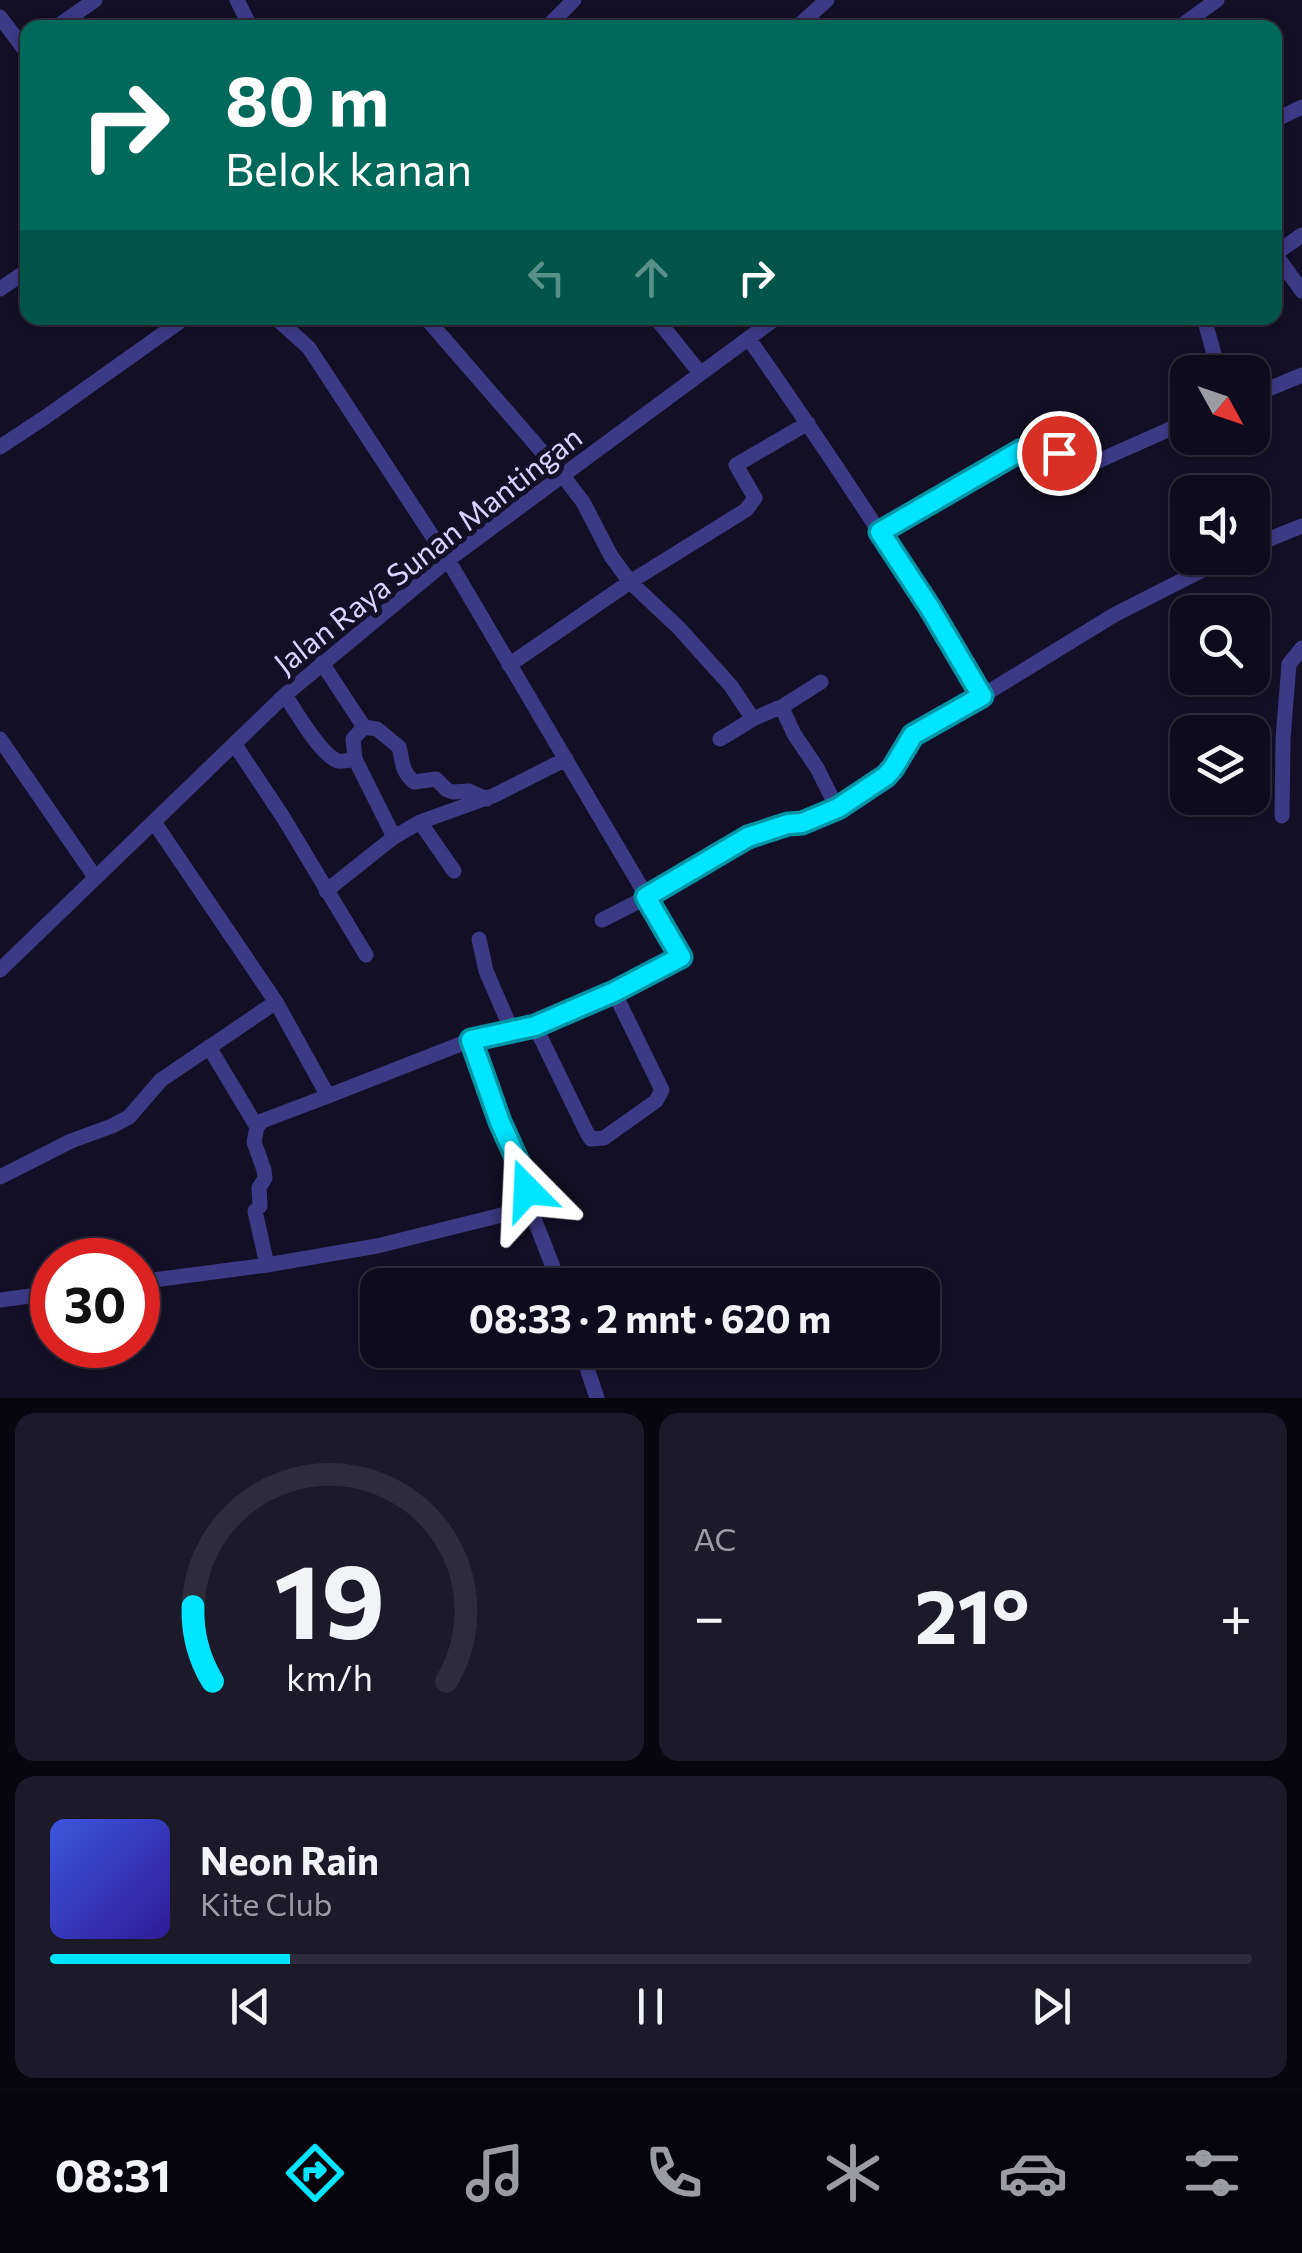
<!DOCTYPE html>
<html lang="id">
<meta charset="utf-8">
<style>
:root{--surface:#0e0b1c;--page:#1c1929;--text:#f1f3f6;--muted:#9b9ba3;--line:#2e2b3b;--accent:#00e5ff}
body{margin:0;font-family:Commissioner,sans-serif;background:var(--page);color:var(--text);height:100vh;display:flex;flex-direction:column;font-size:38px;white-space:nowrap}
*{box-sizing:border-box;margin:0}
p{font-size:32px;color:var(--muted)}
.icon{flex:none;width:55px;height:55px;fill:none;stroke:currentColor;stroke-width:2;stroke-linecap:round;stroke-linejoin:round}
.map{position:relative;height:1398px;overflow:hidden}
.sheet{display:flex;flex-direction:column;gap:15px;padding:15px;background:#08060f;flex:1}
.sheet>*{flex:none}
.banner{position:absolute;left:20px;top:20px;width:1262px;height:305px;border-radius:20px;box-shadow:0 2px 8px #0004,0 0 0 2px var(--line);background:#00695c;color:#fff;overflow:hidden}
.needle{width:65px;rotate:130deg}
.controls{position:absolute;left:1170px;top:355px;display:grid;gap:20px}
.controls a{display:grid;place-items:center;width:100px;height:100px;border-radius:20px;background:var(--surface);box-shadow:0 2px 8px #0004,0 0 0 2px var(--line);font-size:50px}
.speed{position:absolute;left:30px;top:1238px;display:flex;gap:20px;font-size:50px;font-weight:700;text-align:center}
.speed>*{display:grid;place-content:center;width:130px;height:130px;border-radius:50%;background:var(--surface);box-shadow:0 2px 8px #0004,0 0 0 2px var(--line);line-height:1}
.speed .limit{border:15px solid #d22;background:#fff;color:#111}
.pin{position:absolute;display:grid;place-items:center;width:85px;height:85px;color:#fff;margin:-42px;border:5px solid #fff;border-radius:50%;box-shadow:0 2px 10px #0007}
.me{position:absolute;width:110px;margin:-55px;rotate:339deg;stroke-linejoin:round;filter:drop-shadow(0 0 8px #0008)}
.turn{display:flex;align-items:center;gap:35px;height:210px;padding:0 40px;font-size:45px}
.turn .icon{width:130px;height:130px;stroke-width:2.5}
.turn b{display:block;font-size:70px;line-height:85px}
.lanes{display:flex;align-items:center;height:95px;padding:0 40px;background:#0003;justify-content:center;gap:50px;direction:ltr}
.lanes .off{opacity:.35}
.big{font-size:75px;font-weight:700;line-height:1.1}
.sheet .widget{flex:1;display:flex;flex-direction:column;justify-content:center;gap:15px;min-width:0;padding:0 35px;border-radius:20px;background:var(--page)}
.sheet .dial{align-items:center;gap:0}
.dial svg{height:260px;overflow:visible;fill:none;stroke:var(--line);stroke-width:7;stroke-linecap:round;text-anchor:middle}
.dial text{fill:var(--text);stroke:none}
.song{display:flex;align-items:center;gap:30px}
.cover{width:120px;height:120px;border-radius:15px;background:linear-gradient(135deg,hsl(230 70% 55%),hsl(250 70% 35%))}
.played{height:10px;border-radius:5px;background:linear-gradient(90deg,var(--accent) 20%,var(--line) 20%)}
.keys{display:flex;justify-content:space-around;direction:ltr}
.heat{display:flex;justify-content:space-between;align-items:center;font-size:55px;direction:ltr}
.sheet .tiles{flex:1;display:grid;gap:15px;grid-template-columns:1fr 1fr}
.widget:last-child{grid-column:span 2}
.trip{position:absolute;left:360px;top:1268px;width:580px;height:100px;border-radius:20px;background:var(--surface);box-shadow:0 2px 8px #0004,0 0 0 2px var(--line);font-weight:700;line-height:100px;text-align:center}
.tabs{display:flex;height:160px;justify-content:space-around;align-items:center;background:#06040b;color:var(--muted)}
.tabs .icon{width:70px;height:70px}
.tabs .active{color:var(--accent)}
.tabs b{font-size:45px;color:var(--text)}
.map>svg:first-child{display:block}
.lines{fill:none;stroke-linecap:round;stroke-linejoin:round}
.minor{stroke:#3d3a85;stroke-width:15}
.route-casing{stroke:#0095a6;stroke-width:25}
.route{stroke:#00e5ff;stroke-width:18}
.labels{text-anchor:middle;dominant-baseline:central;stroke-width:10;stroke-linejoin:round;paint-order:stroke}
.street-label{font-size:30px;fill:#d9d4ff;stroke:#130f26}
</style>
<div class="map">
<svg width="1302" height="1398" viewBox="0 0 1302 1398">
<rect width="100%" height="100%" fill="#130f26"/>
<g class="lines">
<!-- minor -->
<path class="minor" d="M237 0 251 28
M0 17 28 54
M55 28 95 0
M546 28 574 0
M796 28 827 0
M1178 28 1217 0
M1275 120 1302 107
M1275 254 1302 291
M1275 254 1302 235
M0 289 28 270
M276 318 309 348 448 560 647 897 748 837 788 824 801 823 837 808 886 776 893 768 913 735 928 725 982 696 1114 615 1226 558
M426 318 563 476 583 502 611 556 630 582 746 510 755 498 736 465 808 423
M656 318 700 373
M1204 318 1219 372
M749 339C830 455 909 574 982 696
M1252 396 1302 375
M0 447 47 416 185 318
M880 532 1020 451C1059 439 1058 465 1087 466L1188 421
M1252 546 1302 526
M322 663 364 727 353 739 355 759 394 837
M509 665 630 582 679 628 731 686 753 719 778 708 783 710 794 734 817 768 837 808
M285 695C295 710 321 756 338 761 343 762 350 760 355 759
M780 708 821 682
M364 727 377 729 399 747C403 762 401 771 414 782L436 779 447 790 453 792 469 791 487 799
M0 739 95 877
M720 739 753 719
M235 745 283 817 366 955
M1282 816 1283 739 1289 664 1302 648
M420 822 454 871
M326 891 394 837 420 822 495 795 566 759
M479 939 486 971 512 1031
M0 970 285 695 448 560 776 318
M276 1002 328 1096 471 1040 535 1026 614 992 681 957 647 897 602 920
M535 1026 587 1133 591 1139 604 1138 656 1101 662 1090 614 992
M471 1040 500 1122 520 1166 530 1208
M209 1047 257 1127 254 1142 264 1170 265 1178 259 1188 260 1206 255 1211 267 1265
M257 1127 262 1121 328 1096
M0 1177 71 1141 112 1126 129 1117 161 1080 276 1002 154 822
M138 1282 267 1265 377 1246 530 1208 560 1285
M0 1300 52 1293
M581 1350 597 1398"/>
</g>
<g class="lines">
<!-- route casing -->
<g class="route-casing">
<path id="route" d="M527 1190 520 1166 500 1122 471 1040 535 1026 614 992 681 957 646 897 748 837 788 824 802 823 838 808 886 776 893 768 913 735 982 696 930 608 880 532 1020 451 1040 446 1059 453"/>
</g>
<!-- route -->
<use href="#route" class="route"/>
</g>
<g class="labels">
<!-- street labels -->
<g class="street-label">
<text transform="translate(427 549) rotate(-38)">Jalan Raya Sunan Mantingan</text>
</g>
</g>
</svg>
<div class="controls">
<a><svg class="needle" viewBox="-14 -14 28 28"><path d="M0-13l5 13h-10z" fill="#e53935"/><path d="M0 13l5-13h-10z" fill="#9b9ba3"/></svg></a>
<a><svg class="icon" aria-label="sound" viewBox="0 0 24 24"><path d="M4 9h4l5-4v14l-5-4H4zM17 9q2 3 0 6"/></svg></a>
<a><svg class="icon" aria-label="search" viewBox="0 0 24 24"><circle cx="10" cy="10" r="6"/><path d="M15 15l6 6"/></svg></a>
<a><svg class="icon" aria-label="layers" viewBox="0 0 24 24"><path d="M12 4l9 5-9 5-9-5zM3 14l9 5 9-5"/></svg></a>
</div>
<div class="speed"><div class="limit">30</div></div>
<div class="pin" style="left:1059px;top:453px;background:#d93025"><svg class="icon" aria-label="arrive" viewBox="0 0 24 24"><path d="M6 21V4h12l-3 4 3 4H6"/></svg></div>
<svg class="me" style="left:527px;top:1190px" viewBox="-20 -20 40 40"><path d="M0-17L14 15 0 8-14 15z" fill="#00e5ff" stroke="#fff" stroke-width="4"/></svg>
<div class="trip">08:33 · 2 mnt · 620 m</div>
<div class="banner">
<div class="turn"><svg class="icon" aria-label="right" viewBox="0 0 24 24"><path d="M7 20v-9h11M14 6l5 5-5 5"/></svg><div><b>80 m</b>Belok kanan</div></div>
<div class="lanes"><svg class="icon off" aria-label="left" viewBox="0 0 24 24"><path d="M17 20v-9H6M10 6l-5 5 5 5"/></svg><svg class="icon off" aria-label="ahead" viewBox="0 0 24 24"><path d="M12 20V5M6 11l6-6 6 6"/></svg><svg class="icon" aria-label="right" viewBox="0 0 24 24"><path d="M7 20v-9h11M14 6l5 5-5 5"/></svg></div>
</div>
</div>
<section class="sheet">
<div class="tiles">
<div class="widget dial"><svg viewBox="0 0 100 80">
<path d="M14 69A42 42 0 1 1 86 69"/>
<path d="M14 69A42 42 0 0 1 8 46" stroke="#00e5ff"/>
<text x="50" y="56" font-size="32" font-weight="700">19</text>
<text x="50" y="72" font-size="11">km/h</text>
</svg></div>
<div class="widget"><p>AC</p>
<div class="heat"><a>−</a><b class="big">21°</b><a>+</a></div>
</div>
<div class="widget">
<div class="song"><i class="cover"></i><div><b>Neon Rain</b><p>Kite Club</p></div></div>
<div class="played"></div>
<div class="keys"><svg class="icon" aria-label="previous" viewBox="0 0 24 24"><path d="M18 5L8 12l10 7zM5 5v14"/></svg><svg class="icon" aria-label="pause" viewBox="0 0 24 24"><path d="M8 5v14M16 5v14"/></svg><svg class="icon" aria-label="next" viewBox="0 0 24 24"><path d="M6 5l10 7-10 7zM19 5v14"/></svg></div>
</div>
</div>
</section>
<nav class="tabs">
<b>08:31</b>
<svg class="icon active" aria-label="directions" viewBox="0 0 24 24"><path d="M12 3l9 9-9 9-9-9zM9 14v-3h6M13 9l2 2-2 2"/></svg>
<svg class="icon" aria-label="music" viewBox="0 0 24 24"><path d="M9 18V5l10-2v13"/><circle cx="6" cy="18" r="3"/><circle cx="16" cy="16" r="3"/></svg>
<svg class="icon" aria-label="phone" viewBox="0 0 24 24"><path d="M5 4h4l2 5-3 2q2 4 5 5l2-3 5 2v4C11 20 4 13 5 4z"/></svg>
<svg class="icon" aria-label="climate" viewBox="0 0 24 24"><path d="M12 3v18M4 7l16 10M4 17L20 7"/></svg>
<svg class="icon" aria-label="car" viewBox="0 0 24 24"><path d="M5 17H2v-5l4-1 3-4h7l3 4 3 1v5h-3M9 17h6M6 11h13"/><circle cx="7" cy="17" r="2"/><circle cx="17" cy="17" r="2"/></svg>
<svg class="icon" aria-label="filters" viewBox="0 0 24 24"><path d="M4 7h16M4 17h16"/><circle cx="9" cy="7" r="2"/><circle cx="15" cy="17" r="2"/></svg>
</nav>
